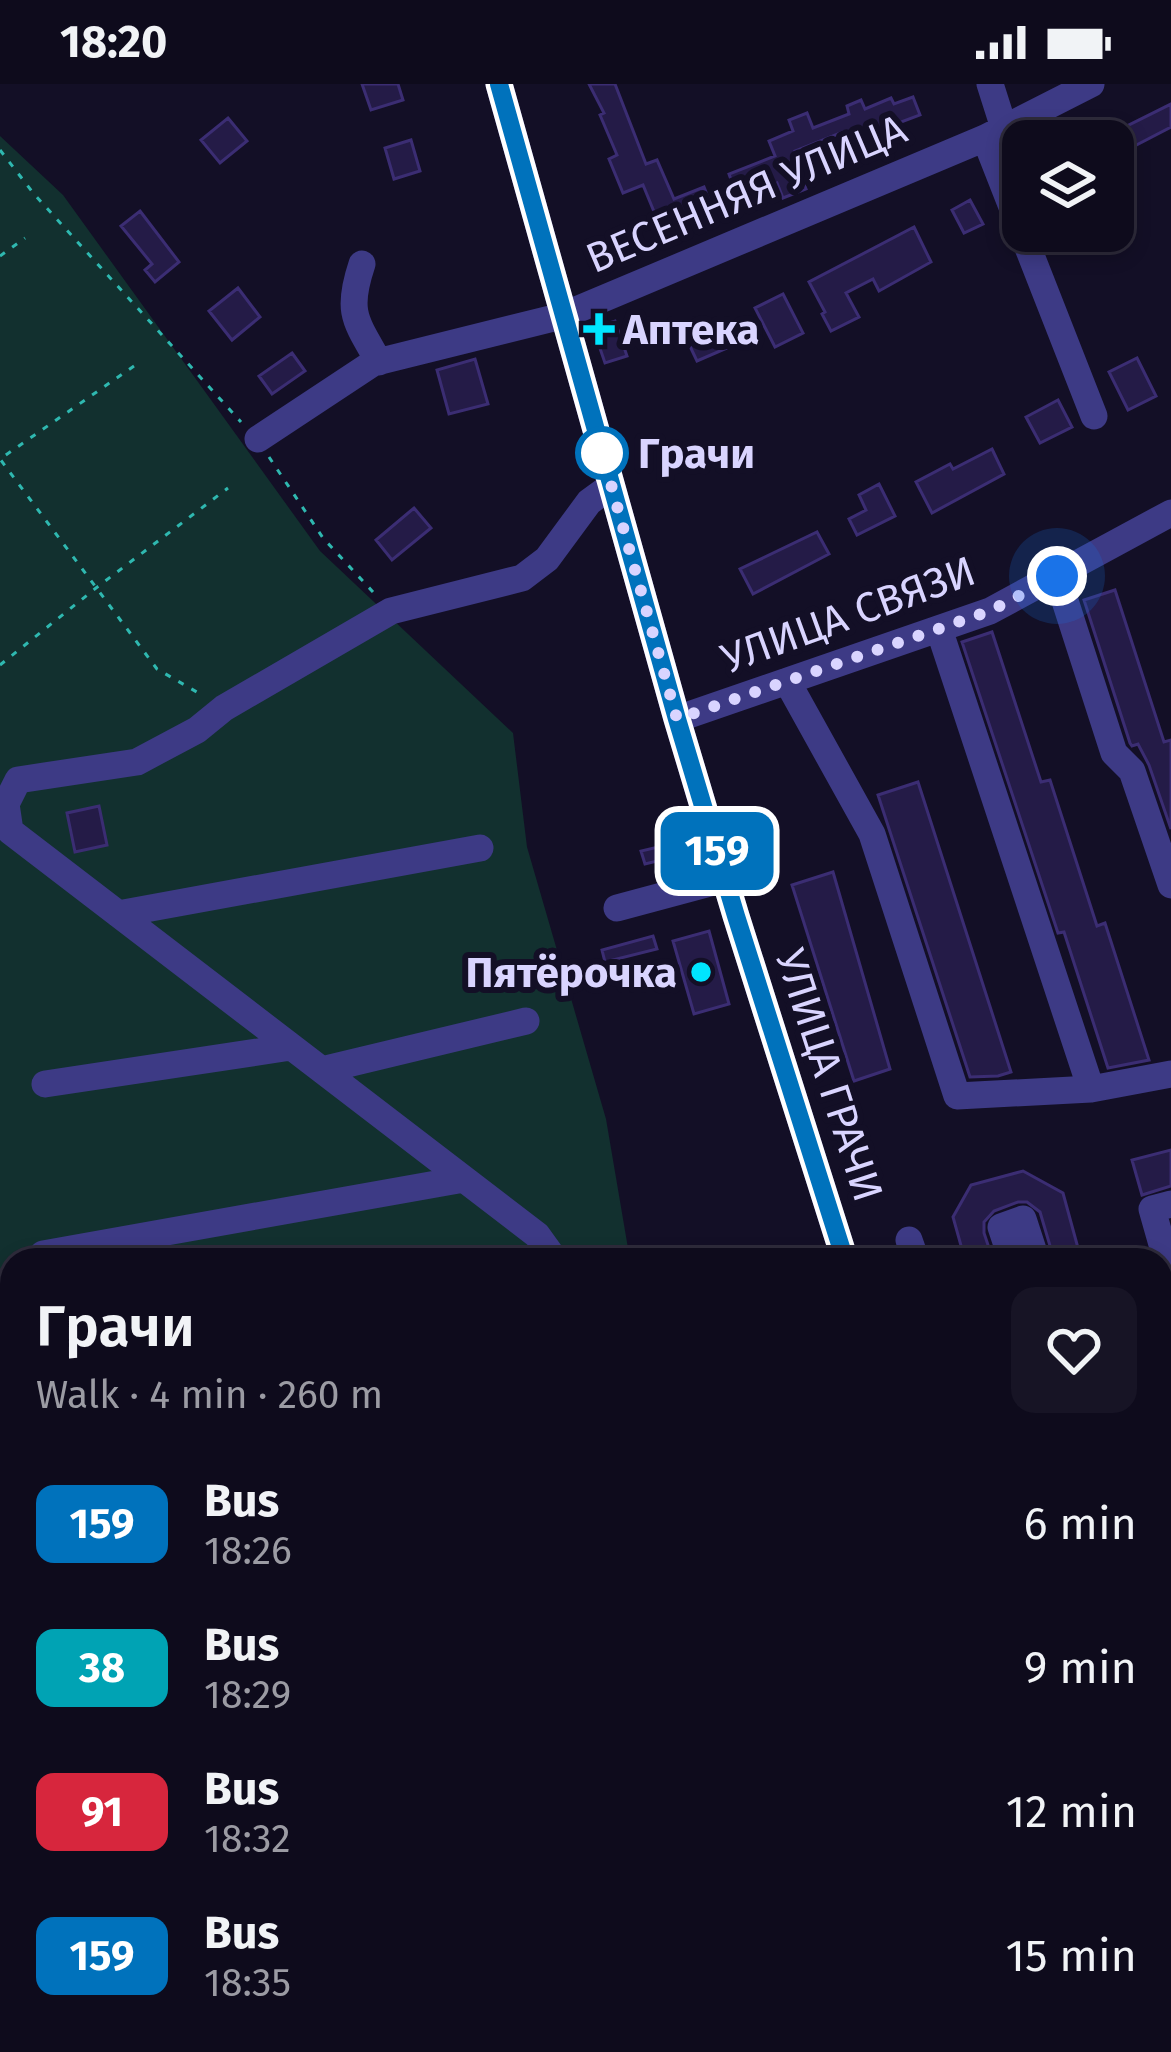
<!DOCTYPE html>
<meta charset="utf-8">
<style>
:root{--surface:#0e0b1c;--page:#171425;--text:#f1f3f6;--muted:#9b9ba3;--line:#2e2b3b}
body{margin:0;font-family:"Fira Sans",sans-serif;background:var(--page);color:var(--text);height:100vh;display:flex;flex-direction:column;font-size:45px;white-space:nowrap}
*{box-sizing:border-box;margin:0}
p{font-size:39px;color:var(--muted)}
.icon{flex:none;width:66px;height:66px;fill:none;stroke:currentColor;stroke-width:2;stroke-linecap:round;stroke-linejoin:round}
.map{position:relative;flex:1;overflow:hidden}
.drawer{position:absolute;left:0px;top:1164px;width:1173px;height:804px;display:flex;flex-direction:column;background:var(--surface);border-radius:36px 36px 0 0;box-shadow:0 6px 18px #0003,0 0 0 3px var(--line)}
.drawer>*{flex:none}
.badge{padding:0 24px;border-radius:18px;font-size:42px;line-height:78px}
.buttons{position:absolute;left:1002px;top:36px;display:grid;gap:24px}
.buttons a{display:grid;place-items:center;width:132px;height:132px;border-radius:24px;background:var(--surface);box-shadow:0 6px 18px #0003,0 0 0 3px var(--line);font-size:60px}
.you{position:absolute;width:60px;height:60px;margin:-30px;border:9px solid #fff;border-radius:50%;background:#1a73e8;box-shadow:0 0 0 18px #1a73e833}
.map>.badge{position:absolute;translate:-50% -50%;box-shadow:0 0 0 6px #fff}
.round{display:grid;place-items:center;flex:none;width:126px;height:126px;border-radius:24px;background:var(--page)}
.headline{display:flex;align-items:center;justify-content:space-between;height:204px;padding:0 36px}
h1{font-size:57px;font-weight:600;line-height:90px}
ul{padding:0;list-style:none}
li{display:flex;align-items:center;gap:36px;height:144px;padding:0 36px}
li div{flex:1}
li b{display:block;font-size:45px}
li em{font-style:normal}
li .badge{min-width:132px;font-weight:700;text-align:center}
.status{display:flex;justify-content:space-between;align-items:center;height:84px;padding:0 60px;background:var(--surface);direction:ltr}
.status svg{height:33px;fill:currentColor}
.map>svg:first-child{display:block}
.green{fill:#12302f}
.building{fill:#241b47;stroke:#3b2d73;stroke-width:3}
.lines{fill:none;stroke-linecap:round;stroke-linejoin:round}
.path{stroke:#2fb8b0;stroke-width:3;stroke-dasharray:6 9;stroke-linecap:butt}
.minor{stroke:#3d3a85;stroke-width:27}
.line-casing{stroke:#fff;stroke-width:27}
.line{stroke:#0072bc;stroke-width:18}
.walk{stroke:#d9d4ff;stroke-width:12;stroke-dasharray:0 21.6}
.poi-dot{fill:#00e5ff;stroke:#130f26;stroke-width:4.5}
.stop-dot{fill:#fff;stroke:#0072bc;stroke-width:6}
.labels{text-anchor:middle;stroke-width:12;stroke-linejoin:round;paint-order:stroke}
.street-label{font-size:42px;fill:#d9d4ff;stroke:#130f26}
.poi-label{font-size:42px;font-weight:bold;fill:#d9d4ff;stroke:#130f26;text-anchor:start}
.stop-label{font-size:42px;font-weight:bold;fill:#d9d4ff;stroke:#130f26;text-anchor:start}
</style>
<div class="status"><b>18:20</b><svg viewBox="0 0 49 12"><path d="M0 12V9h3v3zM5 12V6h3v6zM10 12V3h3v9zM15 12V0h3v12zM26 1h20v11H26zM47 4h2v5h-2z"/></svg></div>
<div class="map">
<svg width="1171" height="1968" viewBox="0 0 1171 1968">
<rect width="100%" height="100%" fill="#130f26"/>
<path class="green" d="M0 52 63 111 320 467 513 649 527 763 606 1035 630 1176H12V1956H633V1968H0Z"/>
<path class="building" d="M362 0H398L403 16 371 26Z
M589 0H615L646 80 657 76 674 115 704 103 713 126 662 147 643 101 623 109 609 75 617 71 600 31 604 29Z
M913 13 920 31 848 58 843 48 795 67 800 79 796 81 806 105 783 114 777 99 738 115 729 90 775 72 769 57 793 47 789 36 807 29 813 44 849 30 847 22 861 16 865 25 891 14 894 20Z
M1171 20V43L1121 69 1111 50Z
M228 34 247 57 220 79 201 56Z
M411 56 420 87 394 95 385 64Z
M970 116 983 140 964 149 952 126Z
M140 127 179 178 155 198 145 186 152 180 121 142Z
M914 143 931 178 879 207 873 195 846 209 859 233 831 247 822 230 825 228 809 198Z
M238 204 260 233 232 256 209 227Z
M783 210 803 249 775 263 755 224Z
M731 236 741 258 697 277 687 256Z
M615 237 627 272 605 279 593 244Z
M292 269 305 287 272 310 259 292Z
M1137 274 1156 312 1128 326 1109 288Z
M475 275 488 320 449 330 437 286Z
M1058 316 1072 343 1040 359 1026 333Z
M992 365 1004 390 932 429 916 398 950 380 953 385Z
M879 400 895 432 857 451 849 435 866 426 859 411Z
M414 424 431 444 392 476 376 456Z
M817 448 829 470 753 510 740 485Z
M1115 506 1164 658 1171 656V745L1149 681 1138 660 1132 662 1130 659 1084 516Z
M992 548 1041 698 1050 696 1097 842 1105 839 1149 976 1108 984 1064 848 1058 849 962 558Z
M918 698 1011 988 998 992 970 993 878 711Z
M99 722 107 761 75 768 67 729Z
M675 759 678 772 645 780 641 767Z
M833 788 890 985 854 997 792 801Z
M709 847 729 920 694 930 673 857Z
M653 852 657 865 605 878 602 866Z
M1171 1066V1102L1142 1111 1132 1076Z
M1023 1087 1063 1109 1078 1164 1063 1176 1053 1172 1040 1128 1027 1118H1018L994 1127 984 1138V1149L993 1176H965L953 1133 971 1101Z"/>
<g class="lines">
<path class="path" d="M0 66 34 110 241 338
M0 172 25 154
M134 282 0 375 157 585 202 611
M269 373 323 454 373 508
M0 581 96 504 228 404
M1161 1610 1171 1619"/>
<path class="minor" d="M499 0 677 635 736 832 845 1176
M990 0 1004 44
M985 54 1094 332
M362 180C346 228 355 236 379 278
M258 355 373 279 562 232 985 54 1091 0
M1057 492 1114 669 1132 687 1171 801
M939 545 1091 1005
M787 597 872 750 957 1012 1091 1005 1171 990
M677 635 990 527 1171 429
M617 824 725 795
M118 830 480 764
M322 986 526 937
M45 1000 291 963
M1171 1120 1152 1125 1169 1185H1171
M909 1156 916 1176
M43 1170 464 1095
M555 1176 537 1151 10 747 6 720 18 696 137 678 197 646 224 624 391 527 522 494 547 475 589 418 611 402
M1012 1176 1001 1143 1023 1135 1035 1172 1027 1176
M1161 1514 1171 1503
M1161 1555 1171 1566
M1161 1670 1171 1680
M1161 1745 1171 1732
M1161 1949 1171 1958
M1043 1956 1055 1968
M933 1968 956 1956
M1101 1968 1112 1956"/>
</g>
<g class="lines">
<defs>
<path id="line" d="M499 0 677 635 736 832 845 1176"/>
</defs>
<use href="#line" class="line-casing"/>
<use href="#line" class="line"/>
<path class="walk" d="M602 369 601 365 677 635 990 527 1057 492"/>
</g>
<g class="poi-dot">
<path d="M593 227h12v12h12v12h-12v12h-12v-12h-12v-12h12z"/>
<circle cx="701" cy="888" r="12"/>
</g>
<circle class="stop-dot" cx="602" cy="369" r="24"/>
<g class="labels">
<g class="street-label">
<text transform="translate(746 109) rotate(-23)" y="15">ВЕСЕННЯЯ УЛИЦА</text>
<text transform="translate(848 530) rotate(-20)" y="15">УЛИЦА СВЯЗИ</text>
<text transform="translate(830 991) rotate(72)" y="15">УЛИЦА ГРАЧИ</text>
</g>
<g class="poi-label">
<text x="623" y="260">Аптека</text>
<text x="677" y="903" text-anchor="end">Пятёрочка</text>
</g>
<g class="stop-label">
<text x="638" y="384">Грачи</text>
</g>
</g>
</svg>
<div class="buttons">
<a><svg class="icon" aria-label="layers" viewBox="0 0 24 24"><path d="M12 4l9 5-9 5-9-5zM3 14l9 5 9-5"/></svg></a>
</div>
<div class="you" style="left:1057px;top:492px"></div>
<b class="badge" style="left:717px;top:767px;background:#0072bc;color:#fff">159</b>
<section class="drawer">
<div class="headline"><div><h1>Грачи</h1><p>Walk · 4 min · 260 m</p></div><a class="round"><svg class="icon" aria-label="heart" viewBox="0 0 24 24"><path d="M12 20l-8-8c-3-5 5-10 8-4 3-6 11-1 8 4z"/></svg></a></div>
<ul>
<li><span class="badge" style="background:#0072bc;color:#fff">159</span><div><b>Bus</b><p>18:26</p></div><em>6 min</em></li>
<li><span class="badge" style="background:#00a3b4;color:#fff">38</span><div><b>Bus</b><p>18:29</p></div><em>9 min</em></li>
<li><span class="badge" style="background:#d7263d;color:#fff">91</span><div><b>Bus</b><p>18:32</p></div><em>12 min</em></li>
<li><span class="badge" style="background:#0072bc;color:#fff">159</span><div><b>Bus</b><p>18:35</p></div><em>15 min</em></li>
</ul>
</section>
</div>
